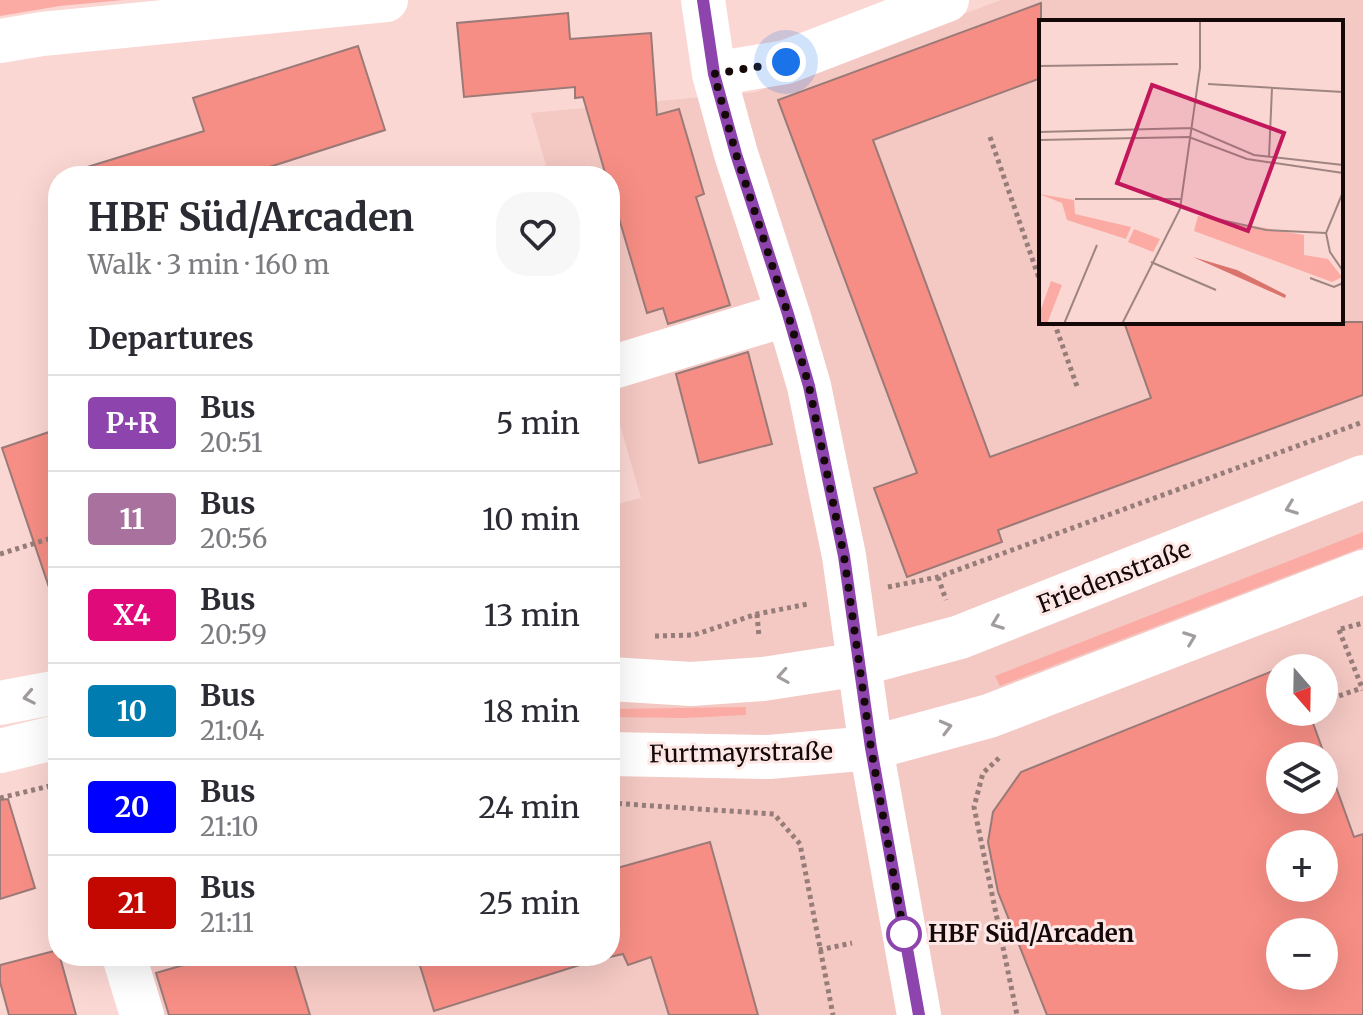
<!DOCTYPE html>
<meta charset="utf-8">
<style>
:root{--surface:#fff;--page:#f7f7f7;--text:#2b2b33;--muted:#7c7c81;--line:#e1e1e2}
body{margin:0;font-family:Merriweather,serif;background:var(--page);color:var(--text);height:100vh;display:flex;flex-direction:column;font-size:30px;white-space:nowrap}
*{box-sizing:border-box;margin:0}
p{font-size:26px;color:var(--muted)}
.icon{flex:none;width:44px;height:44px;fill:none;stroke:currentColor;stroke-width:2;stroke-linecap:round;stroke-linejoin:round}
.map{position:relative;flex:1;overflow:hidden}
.details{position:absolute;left:48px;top:166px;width:572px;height:800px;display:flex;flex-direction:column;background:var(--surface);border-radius:32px;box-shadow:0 8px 32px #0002}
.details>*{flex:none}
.badge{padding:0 16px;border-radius:6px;font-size:28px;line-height:52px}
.needle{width:52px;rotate:160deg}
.buttons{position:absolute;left:1266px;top:654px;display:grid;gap:16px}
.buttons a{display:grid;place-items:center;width:72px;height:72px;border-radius:50%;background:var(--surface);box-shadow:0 8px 32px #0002;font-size:40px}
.you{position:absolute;width:40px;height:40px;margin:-20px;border:6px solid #fff;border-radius:50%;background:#1a73e8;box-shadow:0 0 0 12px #1a73e833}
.map>.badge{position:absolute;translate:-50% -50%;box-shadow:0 0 0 4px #fff}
h2{padding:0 40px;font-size:30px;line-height:72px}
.round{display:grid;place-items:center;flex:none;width:84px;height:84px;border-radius:32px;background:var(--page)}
.summary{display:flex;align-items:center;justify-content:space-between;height:136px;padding:0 40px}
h1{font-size:38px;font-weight:700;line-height:60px}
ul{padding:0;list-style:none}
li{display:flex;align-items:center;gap:24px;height:96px;padding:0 40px;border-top:2px solid var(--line)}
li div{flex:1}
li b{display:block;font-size:30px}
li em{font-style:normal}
li .badge{min-width:88px;font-weight:700;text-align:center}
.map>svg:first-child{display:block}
.built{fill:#f4c8c3;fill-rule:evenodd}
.green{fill:#fbaba3}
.building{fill:#f78e85;stroke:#9a7a77;stroke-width:2;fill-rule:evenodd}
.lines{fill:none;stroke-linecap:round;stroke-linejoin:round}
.path{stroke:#967d7a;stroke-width:5;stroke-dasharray:4 4;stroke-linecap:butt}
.minor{stroke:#fff;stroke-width:44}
.major{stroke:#fff;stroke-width:44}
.oneway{stroke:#a19d9c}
.line-casing{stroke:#fff;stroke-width:18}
.line{stroke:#8e44ad;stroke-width:12}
.walk{stroke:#140908;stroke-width:8;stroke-dasharray:0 14.4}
.stop-dot{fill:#fff;stroke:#8e44ad;stroke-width:4}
.labels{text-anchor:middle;stroke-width:6;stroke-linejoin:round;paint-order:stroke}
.street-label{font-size:24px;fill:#140908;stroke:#fee8e6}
.stop-label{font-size:24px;font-weight:bold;fill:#140908;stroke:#fee8e6;text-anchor:start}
.inset-road{fill:none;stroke:#9f8582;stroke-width:2}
.view{fill:#c2185b;fill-opacity:0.15;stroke:#c2185b;stroke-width:4}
.inset-edge{fill:none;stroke:#140908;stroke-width:4}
</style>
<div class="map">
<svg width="1363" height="1015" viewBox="0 0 1363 1015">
<rect width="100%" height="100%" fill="#fbd7d3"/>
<path class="built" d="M1001 0H1363V1015H165L146 956H610V506L641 498 610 390V176H549L531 113 756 92ZM1041 22H1341V322H1041ZM1280 668H1324V712H1280ZM1280 756H1324V800H1280ZM1280 844H1324V888H1280ZM1280 932H1324V976H1280Z"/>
<path class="green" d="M0 0H123L60 6 0 16Z
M1363 532V547L1000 686 995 676Z
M746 707V715L685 718 610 717V709Z"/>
<path class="building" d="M1041 3V78L873 140 990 457 1151 398 1124 322H1363V395L998 530 1002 542 907 577 874 488 917 473 778 100Z
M568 13 570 39 651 33 657 115 679 109 704 194 696 197 730 305 668 324 663 308 647 313 610 188V176H606L583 97 575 98V87L464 97 457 23Z
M358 46 385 130 241 176H83L81 169 204 131 193 98Z
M748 352 772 444 699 463 676 374Z
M58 429V595L52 596 2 448Z
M1280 668V712H1309L1354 837 1363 834V1015H1047L998 892 988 842 993 812 1021 772ZM1280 756H1324V800H1280ZM1280 844H1324V888H1280ZM1280 932H1324V976H1280Z
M8 799 35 888 0 899V800Z
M710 842 758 1015H669L651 957 628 965 623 954 610 957V870Z
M58 950 76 1015H9L0 982V965Z
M184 956H292L310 1015H169L156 973 187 964Z
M417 956H585L586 963 434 1011Z"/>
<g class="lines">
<path class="path" d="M990 137 1041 284
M1054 322 1078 389
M0 554 58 536
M938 577 946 600
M888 587 938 577 1363 422
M757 614 759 637
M1341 629 1363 623
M1339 630 1363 690
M655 636 694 635 757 614 808 604
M1324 701 1362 688
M999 758 983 773 974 807 1017 1015
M0 798 58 784
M610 803 774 814 800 844 833 1015
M819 950 852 943"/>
<path class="minor" d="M703 0 714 74 736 154 788 314 809 386 844 556 871 748 919 1015
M0 41 42 34 386 0
M714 74 786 62 947 0
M610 368 788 314
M124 956 142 1015"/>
<path class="major" d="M610 679 691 684 763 679 860 664 960 637 1363 477
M0 703 58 692
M0 751 58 737
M610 754 769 757 871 748 989 716 1363 572"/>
</g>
<defs><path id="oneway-chevron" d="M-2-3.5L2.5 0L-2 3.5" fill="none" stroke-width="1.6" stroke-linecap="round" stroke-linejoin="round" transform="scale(2)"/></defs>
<g class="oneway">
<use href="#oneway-chevron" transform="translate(1291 508) rotate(159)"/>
<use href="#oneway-chevron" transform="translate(997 623) rotate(159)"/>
<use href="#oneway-chevron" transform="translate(1190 638) rotate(-21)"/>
<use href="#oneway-chevron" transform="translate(783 676) rotate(171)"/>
<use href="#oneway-chevron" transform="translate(29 697) rotate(169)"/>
<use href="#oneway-chevron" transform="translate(946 727) rotate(-15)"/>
</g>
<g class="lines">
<defs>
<path id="line" d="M703 0 714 74 736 154 788 314 809 386 844 556 871 748 919 1015"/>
</defs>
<use href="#line" class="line-casing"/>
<use href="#line" class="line"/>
<path class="walk" d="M786 62 714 74 736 154 788 314 809 386 844 556 871 748 904 934"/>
</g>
<circle class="stop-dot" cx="904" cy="934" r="16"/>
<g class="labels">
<g class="street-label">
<text transform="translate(1114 577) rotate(-21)" y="8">Friedenstraße</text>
<text transform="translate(741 753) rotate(-1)" y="8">Furtmayrstraße</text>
</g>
<g class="stop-label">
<text x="928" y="942">HBF Süd/Arcaden</text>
</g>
</g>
<g transform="translate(1039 20)">
<rect width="304" height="304" fill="#fbd7d3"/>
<path d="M0 174 35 180 36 194 92 207 87 219 28 200 23 183ZM159 196 265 215V235L289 239 303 257 293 262 155 211ZM95 209 121 219 114 232 89 222ZM12 261 23 265 8 304H3L0 295Z" fill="#fbaba3"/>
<path d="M154 237 198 250 247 275 246 278Z" fill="#d9736b"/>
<path class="inset-road" d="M0 46 139 44M169 64 304 72M0 112 152 108 215 135 304 145M0 120 150 117 208 139 304 153M230 137 233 68M304 172 287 213 291 232 304 251M36 179H143M169 197 227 210 287 213M112 242 177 270M271 258 295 267 304 263M25 304 58 225M83 304 141 189 161 48V0"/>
<path class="view" d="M113 65 245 113 209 211 78 163Z"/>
<rect width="304" height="304" class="inset-edge"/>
</g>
</svg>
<div class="buttons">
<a><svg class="needle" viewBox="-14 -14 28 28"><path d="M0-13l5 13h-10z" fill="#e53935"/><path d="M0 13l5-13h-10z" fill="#7c7c81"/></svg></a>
<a><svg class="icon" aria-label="layers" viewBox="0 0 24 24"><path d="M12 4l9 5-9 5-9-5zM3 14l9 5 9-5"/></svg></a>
<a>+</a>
<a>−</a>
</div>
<div class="you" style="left:786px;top:62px"></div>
<section class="details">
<div class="summary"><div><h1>HBF Süd/Arcaden</h1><p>Walk · 3 min · 160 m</p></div><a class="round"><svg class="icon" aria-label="heart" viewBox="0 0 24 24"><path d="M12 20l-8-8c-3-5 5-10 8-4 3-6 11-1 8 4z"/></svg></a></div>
<h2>Departures</h2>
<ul>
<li><span class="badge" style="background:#8e44ad;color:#fff">P+R</span><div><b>Bus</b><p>20:51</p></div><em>5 min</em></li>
<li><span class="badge" style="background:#a9719e;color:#fff">11</span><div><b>Bus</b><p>20:56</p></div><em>10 min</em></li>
<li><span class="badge" style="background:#e00a7a;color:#fff">X4</span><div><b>Bus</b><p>20:59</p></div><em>13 min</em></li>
<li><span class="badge" style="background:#007cb1;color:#fff">10</span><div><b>Bus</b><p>21:04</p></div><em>18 min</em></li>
<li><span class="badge" style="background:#00f;color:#fff">20</span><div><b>Bus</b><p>21:10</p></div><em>24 min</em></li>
<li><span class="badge" style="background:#c20800;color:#fff">21</span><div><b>Bus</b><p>21:11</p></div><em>25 min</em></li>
</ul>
</section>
</div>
